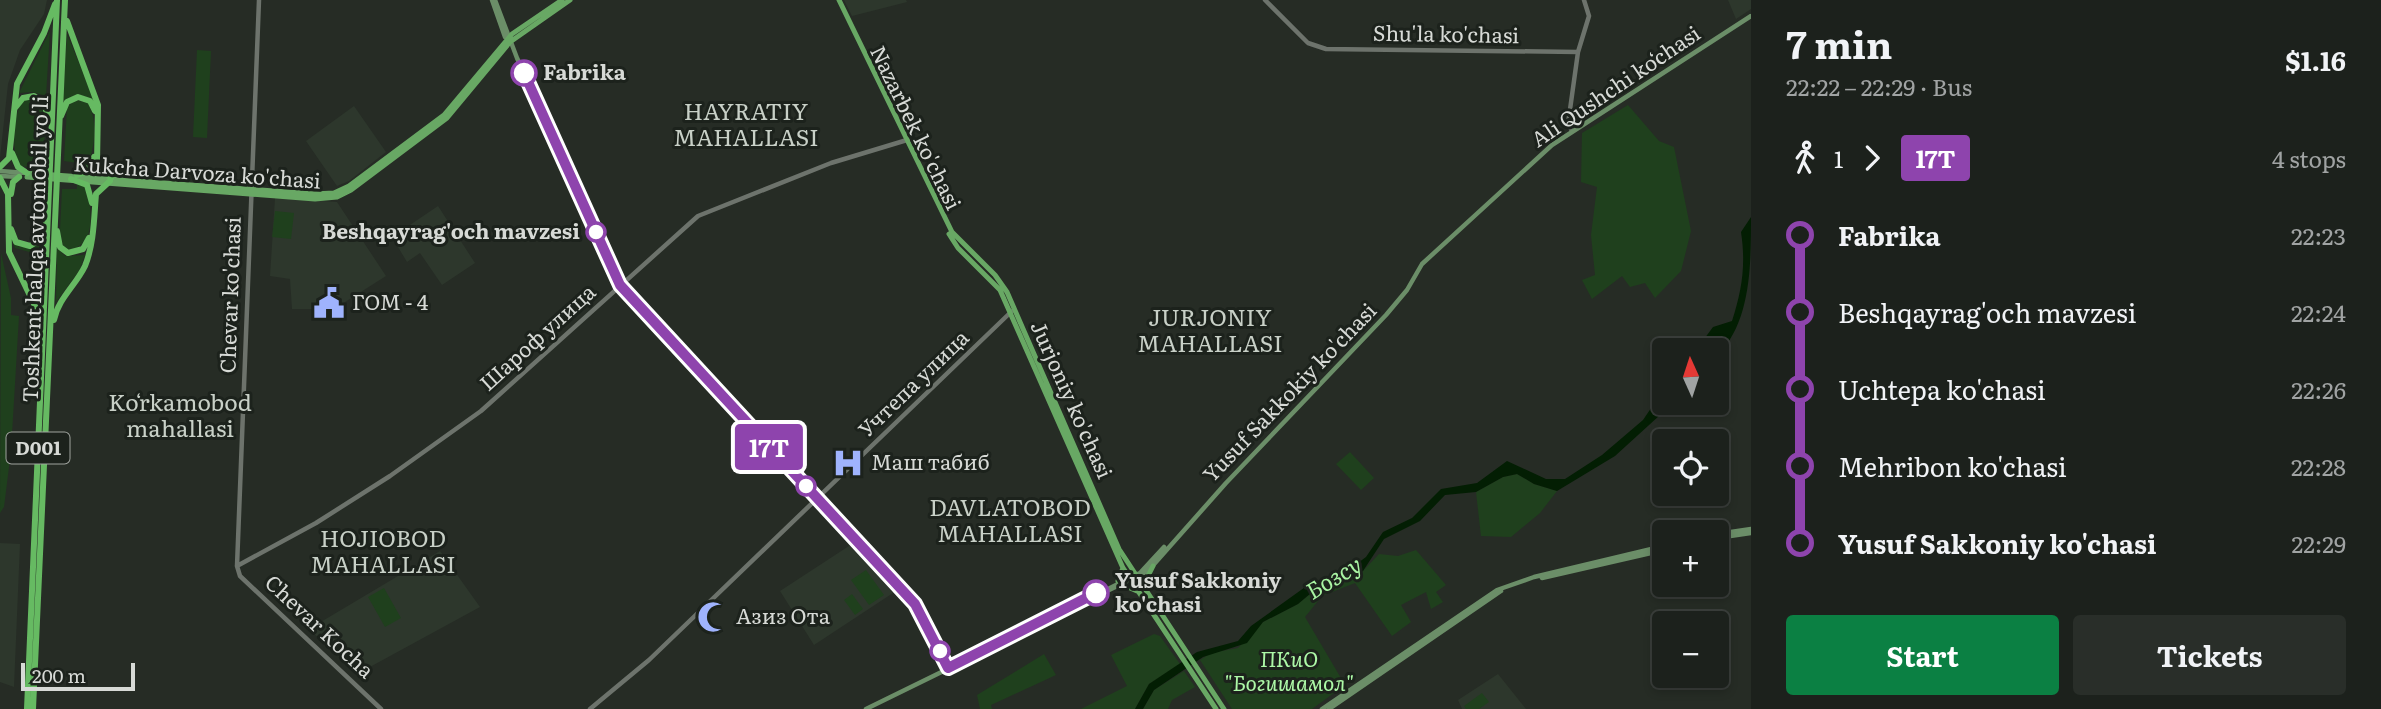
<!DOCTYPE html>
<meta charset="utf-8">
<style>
:root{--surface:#1c211c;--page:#292e29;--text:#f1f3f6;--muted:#a0a3a3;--line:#3a3e3b;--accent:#0b8043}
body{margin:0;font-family:Literata,serif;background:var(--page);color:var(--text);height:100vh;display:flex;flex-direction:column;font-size:26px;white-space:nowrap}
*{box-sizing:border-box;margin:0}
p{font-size:23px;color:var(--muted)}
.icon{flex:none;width:38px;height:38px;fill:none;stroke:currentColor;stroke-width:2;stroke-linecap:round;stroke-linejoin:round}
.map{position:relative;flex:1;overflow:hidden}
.panel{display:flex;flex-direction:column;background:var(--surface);width:630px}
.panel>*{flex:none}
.badge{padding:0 14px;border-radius:5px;font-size:24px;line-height:46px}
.needle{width:46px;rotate:357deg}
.tools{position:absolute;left:1652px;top:338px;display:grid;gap:14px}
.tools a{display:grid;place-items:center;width:77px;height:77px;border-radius:7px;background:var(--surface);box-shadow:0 4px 10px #0003,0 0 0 2px var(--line);font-size:35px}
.scale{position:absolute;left:21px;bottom:18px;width:114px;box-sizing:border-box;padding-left:7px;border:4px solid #d7dad6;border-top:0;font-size:19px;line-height:24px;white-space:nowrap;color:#d7dad6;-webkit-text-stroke:5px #1c221c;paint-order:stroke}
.map>.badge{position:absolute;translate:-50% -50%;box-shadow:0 0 0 4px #fff}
.legs{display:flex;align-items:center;gap:10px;height:77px;padding:0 35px;font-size:23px}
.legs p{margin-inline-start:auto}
.summary{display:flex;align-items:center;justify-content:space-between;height:119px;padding:0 35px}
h1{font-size:38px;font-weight:700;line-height:52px}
.primary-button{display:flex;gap:14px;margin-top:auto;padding:14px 35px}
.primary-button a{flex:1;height:80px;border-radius:7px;background:var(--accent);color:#fff;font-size:28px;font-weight:700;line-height:80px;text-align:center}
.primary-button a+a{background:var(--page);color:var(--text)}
ul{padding:0 35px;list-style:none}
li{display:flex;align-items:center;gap:24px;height:77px;font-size:26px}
li i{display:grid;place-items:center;width:10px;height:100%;margin:0 9px;background:currentColor}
li i::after{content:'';width:18px;height:18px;margin:-9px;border:5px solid;border-radius:50%;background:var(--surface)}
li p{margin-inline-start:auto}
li:first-child i{background:linear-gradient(#0000 50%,currentColor 0)}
li:last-child i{background:linear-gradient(currentColor 50%,#0000 0)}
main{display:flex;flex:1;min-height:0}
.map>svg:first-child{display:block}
.built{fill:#2d372c}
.green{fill:#1f401d}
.water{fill:#031e03}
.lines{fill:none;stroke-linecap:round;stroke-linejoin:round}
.tertiary{stroke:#6d736c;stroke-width:4.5}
.secondary{stroke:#6b8e68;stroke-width:4.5}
.primary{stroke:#68a864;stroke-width:5}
.trunk{stroke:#66ba62;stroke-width:6}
.line-1-casing{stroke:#fff;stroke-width:16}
.line-1{stroke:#8e44ad;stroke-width:10}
.stop-1-dot{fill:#fff;stroke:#8e44ad;stroke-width:3.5}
.labels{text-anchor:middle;stroke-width:6;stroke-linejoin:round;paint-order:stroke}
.shield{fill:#1c221c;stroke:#9fa39e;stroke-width:2}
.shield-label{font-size:19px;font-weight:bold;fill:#d7dad6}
.street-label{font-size:21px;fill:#d7dad6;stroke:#1c221c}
.stop-label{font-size:21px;font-weight:bold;fill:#d7dad6;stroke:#1c221c;text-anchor:start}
.poi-label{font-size:21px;fill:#d7dad6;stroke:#1c221c;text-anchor:start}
.park-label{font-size:21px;font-style:italic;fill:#adf9a7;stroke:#1c221c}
.neighbourhood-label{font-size:23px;fill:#c8d0c7;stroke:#1c221c}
.water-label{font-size:23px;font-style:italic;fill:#a9f4a3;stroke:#1c221c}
</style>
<main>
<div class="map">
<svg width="1751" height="709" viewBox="0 0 1751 709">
<rect width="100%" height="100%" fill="#262c25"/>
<path class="built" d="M0 0H47L44 14 20 50 8 84 0 158Z
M844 0H906L907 2 852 16Z
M1728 0H1751V9L1736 19Z
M354 106 386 152 349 181 337 186 306 141Z
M275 198 337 202 386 276 334 309H292L290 279 270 276Z
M438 206 475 263 442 285 420 253 407 262 392 237Z
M0 543 20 544 14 687 0 682Z
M852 544 893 593 814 645 780 591Z
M440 551 480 607 357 674 309 629Z
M1498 674 1526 709H1462L1458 700Z"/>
<path class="green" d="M50 31 46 96 32 92 19 93Z
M67 34 95 102 79 94 63 101Z
M197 50 211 51 207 138 193 137Z
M33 98C51 108 43 142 43 161H31L30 167 19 166C11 147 13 117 23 99Z
M76 100 88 103C98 120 95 148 87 167H78V163L64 161 67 107Z
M1628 105 1659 141 1674 147 1691 231 1681 271 1655 298 1645 283 1630 287 1622 276 1592 299 1582 280 1595 275 1591 235 1597 187 1581 182 1582 133Z
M77 185H83L89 192C90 217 97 243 68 251L63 246 60 231 62 189H77Z
M275 211 294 213 291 239 272 237Z
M10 235 19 247 39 246 37 301 33 253 15 248Z
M57 248 65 256 85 255 79 271 56 302Z
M1 253 11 298V315L19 316 11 451 4 507 0 513Z
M1350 452 1374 478 1361 490 1336 464Z
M1517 474 1534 484 1557 491 1540 513 1511 537 1481 536 1476 492 1503 477Z
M1416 550 1446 585 1436 592 1443 602 1431 609 1426 592 1401 605 1411 622 1392 636 1355 583 1322 596 1305 617 1345 685 1312 709H1232L1200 660 1211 653 1238 648 1263 622 1298 604 1317 588 1363 571 1379 554 1398 556Z
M866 570 884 595 869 605 851 580Z
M384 588 401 618 385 627 368 597Z
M852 594 863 609 855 615 844 600Z
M1154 634 1160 636 1180 664 1149 684 1135 709H1081L1127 686 1111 655Z
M1044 654 1056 675 991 705 992 709H980L977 695Z
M1184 671 1195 687 1172 700 1168 709H1143L1154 690Z
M1482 693 1489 702 1479 709H1466L1464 706Z"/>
<path class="water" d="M1751 217C1751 266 1751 322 1717 356V350H1696L1713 327 1732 321C1742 290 1746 265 1741 232Z
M1664 389V402L1673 403 1671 405 1615 456 1557 491 1534 484 1517 474 1503 477 1476 492 1445 495 1420 521 1384 539 1363 571 1317 588 1298 604 1263 622 1247 643 1203 657 1154 690 1143 709H1135L1149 684 1197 652 1238 641 1251 626 1308 585 1351 568 1366 557 1383 532 1412 518 1441 489 1477 483 1507 461 1546 479H1565L1602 455 1643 420Z"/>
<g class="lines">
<path class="tertiary" d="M259 0 237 566 240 576 381 709
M1265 0 1308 43 1326 49 1578 52
M1572 131 1568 124 1578 52 1589 16 1584 0
M237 566 316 523 390 476 481 411 698 216 831 163 907 140
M590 709 649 660 1012 311"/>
<path class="secondary" d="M492 0 505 37
M495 0 517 58 620 285 912 601 948 668
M0 171 26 173
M0 176 20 177
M1717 534 1751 529
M1717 538 1751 533
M1542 578 1664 550
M1092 597 1140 573 1164 547
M866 709 1148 571 1226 483 1386 315 1407 290 1422 264 1552 145 1751 16
M1322 709 1497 590 1534 577 1664 546
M1329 709 1501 591"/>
<path class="primary" d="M839 0 952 232 995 275 1007 292 1119 549 1224 709
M27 173 314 194 334 193 349 186 444 115 512 34 562 0
M27 177 315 199 337 197 351 190 447 118 510 42 570 0
M949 234 958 248 1000 290 1123 568 1216 709
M1118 581 1123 568
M1121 584 1137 591
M1146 590V580L1153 566"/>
<path class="trunk" d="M67 21 98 105 97 164 111 178
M15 108 23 98 34 96 43 102 49 118
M61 116 67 102 78 97 90 101 95 111
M12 153 18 167 27 173
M0 167 9 158 17 84 44 33 55 4
M77 175 87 171 94 157
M0 178 8 194 9 252 35 306 40 332
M71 179 87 185 92 203
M11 194 13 182 19 177
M11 229 16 242 30 246 39 240 45 225
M57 231 60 247 68 253 83 249 89 238
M54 320C58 299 76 285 85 266 94 244 94 218 96 194L110 181
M27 709 57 0
M33 709 65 0"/>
</g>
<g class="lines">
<defs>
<path id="line-1" d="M524 73 620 285 915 604 948 668 1096 593"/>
</defs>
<use href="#line-1" class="line-1-casing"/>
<use href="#line-1" class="line-1"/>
</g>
<defs>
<symbol id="civic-bare" viewBox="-9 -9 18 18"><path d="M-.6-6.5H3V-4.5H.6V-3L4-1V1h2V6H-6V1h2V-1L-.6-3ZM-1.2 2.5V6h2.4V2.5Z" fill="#9fb3fd" stroke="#1c221c" stroke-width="2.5" paint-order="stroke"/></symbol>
<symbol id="hospital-bare" viewBox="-9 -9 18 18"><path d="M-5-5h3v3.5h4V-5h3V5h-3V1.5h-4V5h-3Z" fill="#9fb3fd" stroke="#1c221c" stroke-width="2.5" paint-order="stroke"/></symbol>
<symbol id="mosque-bare" viewBox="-9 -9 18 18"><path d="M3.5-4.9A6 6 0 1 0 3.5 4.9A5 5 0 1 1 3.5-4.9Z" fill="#9fb3fd" stroke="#1c221c" stroke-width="2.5" paint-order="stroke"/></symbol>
</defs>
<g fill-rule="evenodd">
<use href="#civic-bare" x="307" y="281" width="44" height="44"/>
<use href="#hospital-bare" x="826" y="441" width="44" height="44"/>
<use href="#mosque-bare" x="691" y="595" width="44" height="44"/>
</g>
<g class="stop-1-dot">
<circle cx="524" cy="73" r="12"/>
<circle cx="596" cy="232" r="9"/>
<circle cx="806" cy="486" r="9"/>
<circle cx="1096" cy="593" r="12"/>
<circle cx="940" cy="651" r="9"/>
</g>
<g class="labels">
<rect class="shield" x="6.5" y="432.5" width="63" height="31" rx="5"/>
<g class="shield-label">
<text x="38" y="455">D001</text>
</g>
<g class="street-label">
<text transform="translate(1446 35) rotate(1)" y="7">Shu'la ko'chasi</text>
<text transform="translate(1616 87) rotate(-34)" y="7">Ali Qushchi koʻchasi</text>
<text transform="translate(915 128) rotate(64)" y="7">Nazarbek ko'chasi</text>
<text transform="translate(197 173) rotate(4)" y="7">Kukcha Darvoza ko'chasi</text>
<text transform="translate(36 249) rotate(-88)" y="7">Toshkent halqa avtomobil yo'li</text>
<text transform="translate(231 295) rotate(-88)" y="7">Chevar ko'chasi</text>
<text transform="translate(538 338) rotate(-42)" y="7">Шароф улица</text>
<text transform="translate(914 384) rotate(-44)" y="7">Учтепа улица</text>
<text transform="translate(1290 393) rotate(-46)" y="7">Yusuf Sakkokiy ko'chasi</text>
<text transform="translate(1071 400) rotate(66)" y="7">Jurjoniy ko'chasi</text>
<text transform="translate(319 627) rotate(43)" y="7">Chevar Kocha</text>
</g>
<g class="stop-label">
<text x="543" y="80">Fabrika</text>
<text x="580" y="239" text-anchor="end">Beshqayrag'och mavzesi</text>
<text x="1115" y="588">Yusuf Sakkoniy<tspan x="1115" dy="24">ko'chasi</tspan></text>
</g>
<g class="poi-label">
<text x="352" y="310">ГОМ - 4</text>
<text x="871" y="470">Маш табиб</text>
<text x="736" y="624">Азиз Ота</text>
</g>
<g class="park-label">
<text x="1289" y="667">ПКиО<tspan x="1289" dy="24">"Богишамол"</tspan></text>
</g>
<g class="neighbourhood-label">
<text x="746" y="120">HAYRATIY<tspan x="746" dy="26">MAHALLASI</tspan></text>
<text x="1210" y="326">JURJONIY<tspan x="1210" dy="26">MAHALLASI</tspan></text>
<text x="180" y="411">Koʻrkamobod<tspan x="180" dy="26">mahallasi</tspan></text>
<text x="1010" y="516">DAVLATOBOD<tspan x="1010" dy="26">MAHALLASI</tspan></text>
<text x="383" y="547">HOJIOBOD<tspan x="383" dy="26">MAHALLASI</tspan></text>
</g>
<g class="water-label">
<text transform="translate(1334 578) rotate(-31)" y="8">Бозсу</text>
</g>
</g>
</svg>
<div class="tools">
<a><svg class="needle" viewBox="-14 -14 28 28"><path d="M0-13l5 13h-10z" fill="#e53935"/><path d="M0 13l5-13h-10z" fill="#a0a3a3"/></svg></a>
<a><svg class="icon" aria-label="locate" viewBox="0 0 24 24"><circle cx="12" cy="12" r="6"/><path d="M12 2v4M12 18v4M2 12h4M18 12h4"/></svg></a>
<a>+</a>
<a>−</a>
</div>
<div class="scale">200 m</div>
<b class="badge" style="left:769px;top:447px;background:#8e44ad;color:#fff">17T</b>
</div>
<section class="panel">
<div class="summary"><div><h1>7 min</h1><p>22:22 – 22:29 · Bus</p></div><b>$1.16</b></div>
<div class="legs"><svg class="icon" aria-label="walk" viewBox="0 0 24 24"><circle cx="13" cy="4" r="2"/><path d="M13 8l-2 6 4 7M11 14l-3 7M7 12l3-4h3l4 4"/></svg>1<svg class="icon" aria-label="forward" viewBox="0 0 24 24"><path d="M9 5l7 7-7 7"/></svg><b class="badge" style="background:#8e44ad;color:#fff">17T</b><p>4 stops</p></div>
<ul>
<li><i style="color:#8e44ad"></i><b>Fabrika</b><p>22:23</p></li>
<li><i style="color:#8e44ad"></i><span>Beshqayrag'och mavzesi</span><p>22:24</p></li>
<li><i style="color:#8e44ad"></i><span>Uchtepa ko'chasi</span><p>22:26</p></li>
<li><i style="color:#8e44ad"></i><span>Mehribon ko'chasi</span><p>22:28</p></li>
<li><i style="color:#8e44ad"></i><b>Yusuf Sakkoniy ko'chasi</b><p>22:29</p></li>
</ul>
<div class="primary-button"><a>Start</a><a>Tickets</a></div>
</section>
</main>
